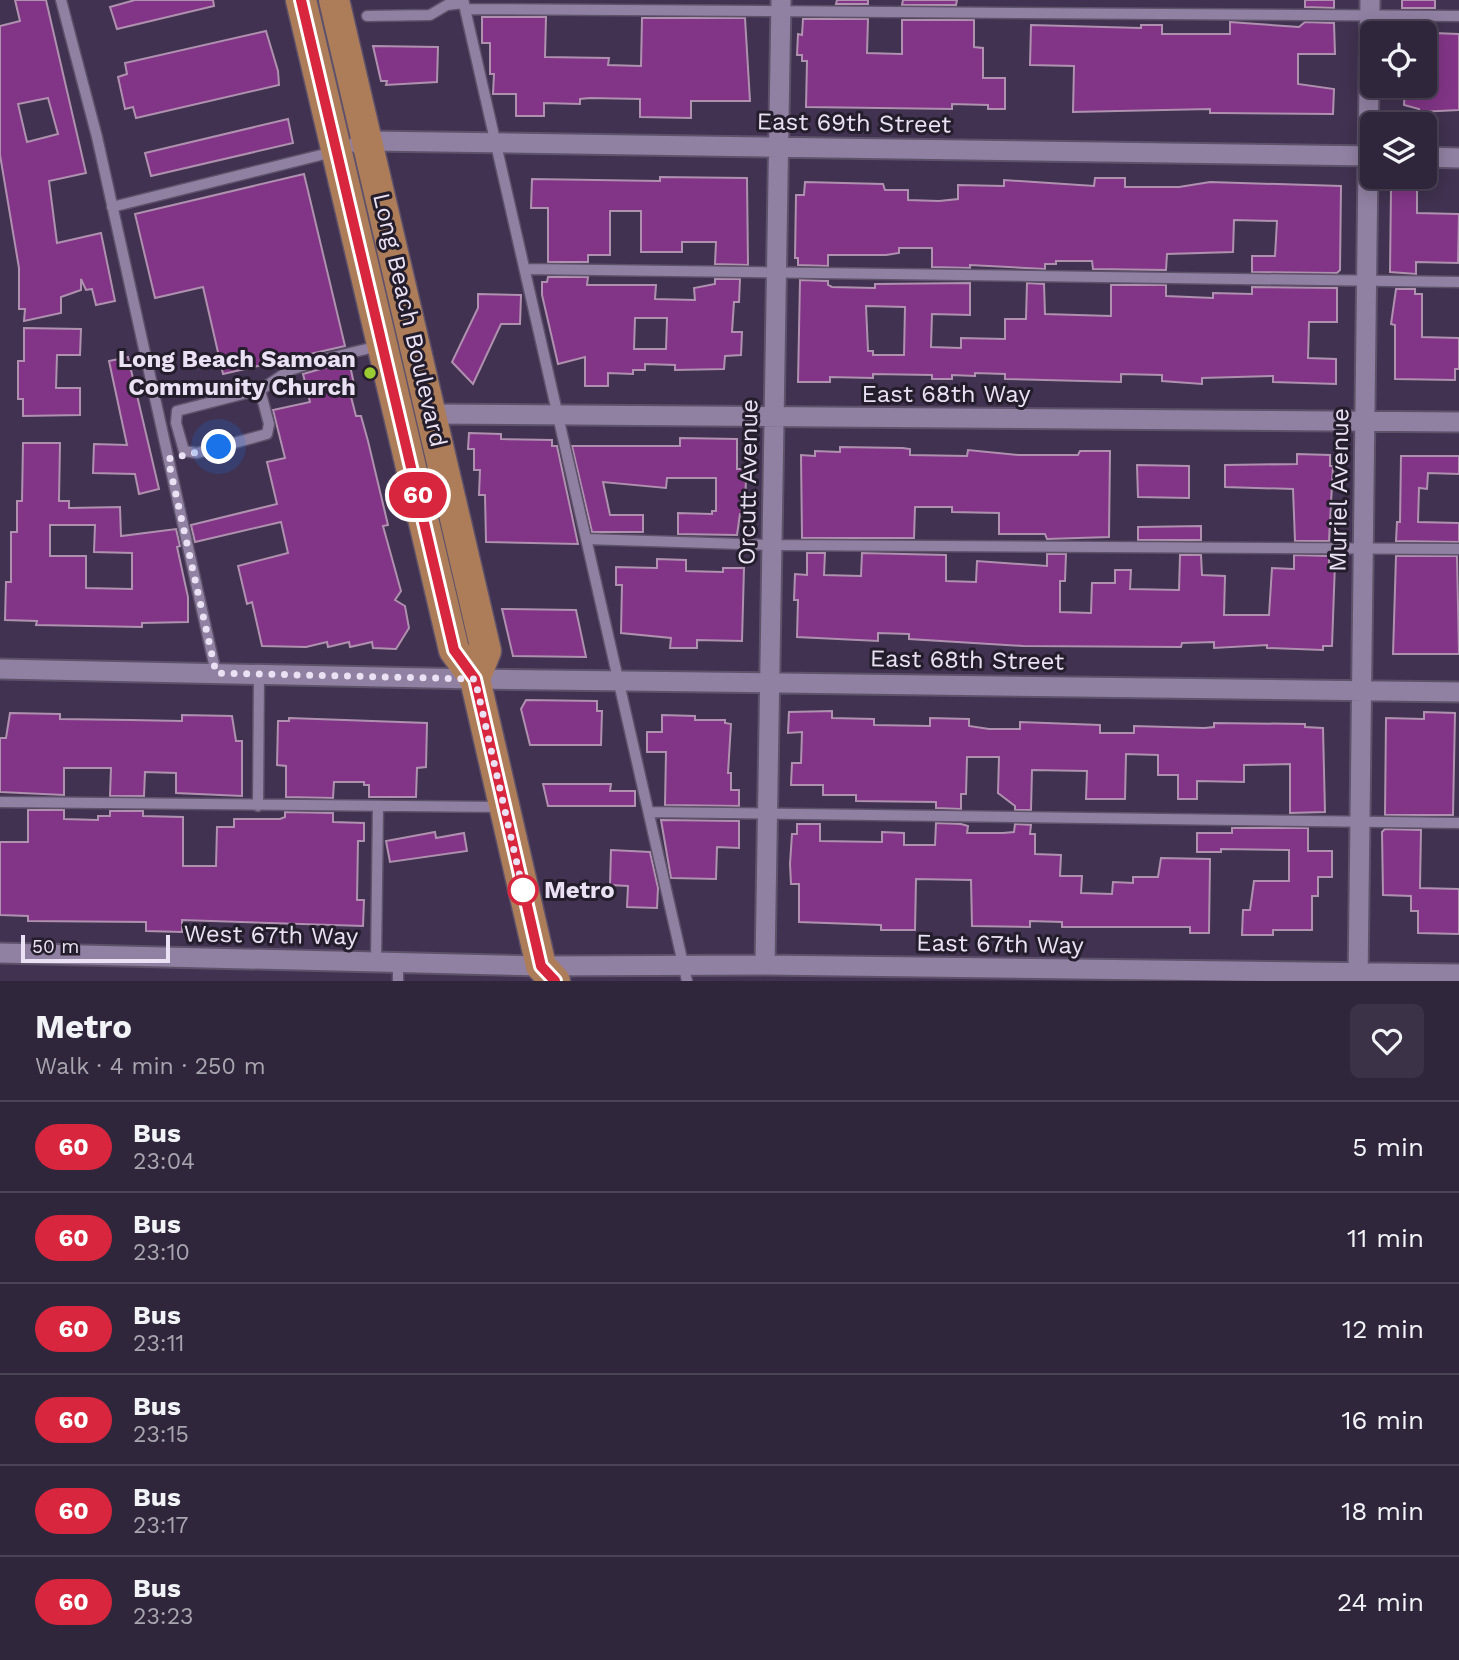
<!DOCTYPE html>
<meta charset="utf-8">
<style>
:root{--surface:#30263c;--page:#3c3247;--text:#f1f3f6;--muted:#a8a5af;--line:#4b4356}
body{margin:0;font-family:"Work Sans",sans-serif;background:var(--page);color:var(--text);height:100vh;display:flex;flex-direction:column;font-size:26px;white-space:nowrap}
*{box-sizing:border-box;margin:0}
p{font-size:23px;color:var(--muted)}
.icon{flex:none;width:38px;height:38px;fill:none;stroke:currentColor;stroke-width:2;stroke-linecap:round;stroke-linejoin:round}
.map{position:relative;height:981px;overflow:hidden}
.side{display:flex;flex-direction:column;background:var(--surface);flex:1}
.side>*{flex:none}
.badge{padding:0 14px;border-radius:23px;font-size:24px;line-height:46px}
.buttons{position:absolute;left:1360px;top:21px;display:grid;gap:14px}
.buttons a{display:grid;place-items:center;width:77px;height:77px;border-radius:10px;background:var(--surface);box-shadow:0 4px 18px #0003,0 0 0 2px var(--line);font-size:35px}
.scale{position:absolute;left:21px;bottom:18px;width:149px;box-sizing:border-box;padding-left:7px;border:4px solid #eae1f4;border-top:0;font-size:19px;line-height:24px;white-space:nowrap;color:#eae1f4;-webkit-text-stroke:5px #241d2b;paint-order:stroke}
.you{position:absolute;width:35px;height:35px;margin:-18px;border:5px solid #fff;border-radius:50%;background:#1a73e8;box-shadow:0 0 0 10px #1a73e833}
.map>.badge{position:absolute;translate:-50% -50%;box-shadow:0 0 0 4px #fff}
.round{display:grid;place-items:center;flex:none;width:74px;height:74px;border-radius:10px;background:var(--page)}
.overview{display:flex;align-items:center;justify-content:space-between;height:119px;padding:0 35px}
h1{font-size:33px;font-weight:700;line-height:52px}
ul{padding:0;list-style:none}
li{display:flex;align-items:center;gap:21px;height:91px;padding:0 35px;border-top:2px solid var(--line)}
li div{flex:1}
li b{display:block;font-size:26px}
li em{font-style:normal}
li .badge{min-width:77px;font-weight:700;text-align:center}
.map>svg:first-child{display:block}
.building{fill:#823586;stroke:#af91af;stroke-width:2;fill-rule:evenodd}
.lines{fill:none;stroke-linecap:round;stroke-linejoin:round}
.service-casing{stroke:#5e516a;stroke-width:13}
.minor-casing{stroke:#5e516a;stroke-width:23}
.primary-casing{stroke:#5e516a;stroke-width:33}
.service{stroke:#9080a2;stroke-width:10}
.minor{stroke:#9080a2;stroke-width:19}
.primary{stroke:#ad7d59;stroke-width:30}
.line-casing{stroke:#fff;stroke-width:16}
.line{stroke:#d7263d;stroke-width:10}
.walk{stroke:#eae1f4;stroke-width:7;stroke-dasharray:0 12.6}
.poi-dot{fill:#9bcb33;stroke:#241d2b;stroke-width:2.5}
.stop-dot{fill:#fff;stroke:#d7263d;stroke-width:3.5}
.labels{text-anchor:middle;stroke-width:6;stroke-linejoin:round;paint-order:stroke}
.street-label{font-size:24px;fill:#eae1f4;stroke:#241d2b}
.poi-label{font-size:24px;font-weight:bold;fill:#eae1f4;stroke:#241d2b;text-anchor:end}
.stop-label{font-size:24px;font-weight:bold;fill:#eae1f4;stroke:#241d2b;text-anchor:start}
</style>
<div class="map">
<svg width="1459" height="981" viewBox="0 0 1459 981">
<rect width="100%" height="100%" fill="#403250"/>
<path class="building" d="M15 0H46L86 173 49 181 57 243 101 233 115 301 96 305 92 289 86 290 81 279V290L61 297V313L24 321 25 309H19V268L0 155V26L20 21ZM48 98 58 134 27 142 18 104Z
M135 0H213L214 6 117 29 110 7Z
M837 0H868V4H836Z
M903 0H957L956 5H902Z
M1305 0H1334V8L1305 7Z
M1402 0H1435V8H1402Z
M482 17H546L545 57 609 58 608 65 641 66 642 18H745L750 101H691V118L640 117V99L590 98 580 99V104L544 103V116H516V94H493L494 74H490V43H482Z
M803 19H868L867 53 902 54V20H974V47L983 48V78H1005V109H988V105L952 104V109L806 107 807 61H802V55H797L798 34 802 35Z
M1230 22 1299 27 1305 22 1334 23 1335 54H1298V84L1334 89 1333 114 1218 113H1210V109L1073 112 1074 66 1030 65 1031 25 1141 28V25H1162V34H1230Z
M1402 23H1434V33L1459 34V110L1419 112V109L1404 105 1405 86H1424V33H1401Z
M266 31 278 71 279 85 136 118 133 107 125 109 118 77 127 74 125 63Z
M373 46 438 47 437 82 386 85 387 81H381Z
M288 119 293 143 151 176 145 153Z
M304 174 345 346 223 374 203 287 155 298 135 214Z
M660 177 747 178 748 265 715 264 716 242H682V252H641V211H610V255H588V262H548V208H531L532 179 660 181Z
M1095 178H1125V187H1179L1210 182 1341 186 1340 270 1337 273 1252 272V256H1275L1277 221 1234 220 1233 252 1167 254 1166 270 1093 269 1092 261H1056V264H1045V269L970 265V268L932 267V248H899V253L886 255H828V266L798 265V258H795L796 195H804L805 182 883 184 885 190H908V200L939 201 958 199V185L1004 186V180L1094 186Z
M1398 185 1417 186V213L1459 214 1458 263 1416 262V274L1390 272 1391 189H1398Z
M548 277H588L587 285H656L655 299 695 300 694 288 715 284V279H740L739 302H734L732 332H742L741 355 725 356 724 369 675 370V365L645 364V370H633V374L608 373V386H585V357L558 364 542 295V282H547ZM635 318H667L666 349H634Z
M800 280 828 281V285L832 287 875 288V284L970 283V315L932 314 931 347 961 348V338L1005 339V319H1026L1027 283 1044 284 1045 314 1111 316V285H1166V296L1213 298V293L1252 294V287L1337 288V322H1309L1308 358 1336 359V384L1273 382V376L1202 378V384L1162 381V375L1121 374V382L1005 379V374L975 373V376L952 375V379H932V375L873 374V378L830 377V382H798ZM866 306 905 307 904 355H873V351H868Z
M1396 289H1415V294H1422V337L1459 338V369H1455V380L1395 379V325L1391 324Z
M478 294 521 295 520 324H501L473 384 452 362 478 308Z
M24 328 81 329 80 355H57L56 388H80V415L23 416V399H18V361H24Z
M128 357 159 489 139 494 135 474 93 473 94 444 127 445 109 361Z
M349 361 354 384 348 385 356 416H361L368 441 388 525 383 526 401 591 395 600 405 606 409 628 396 649 373 648 372 642 350 647 349 642 328 647 327 642 306 647 262 646 252 602 247 604 238 566 288 553 281 522 195 542 191 525 277 504 267 462 285 458 273 410 310 402 303 374Z
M469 433 501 434V439L552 440V446H557L578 544 486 542 485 495H479L480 470H474V449H468Z
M680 438 737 439V469H744L746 478 745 506 743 514H740L737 535 678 534V513L712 514V511H716V478H667L666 488 603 482 610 515H643V532H592L572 446H680Z
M23 443H60L59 501H69V508L120 507 121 536 176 529 180 546 177 547 188 597V622L142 623V627L36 625 37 621 5 620 6 582H11V532H17V501H22ZM50 525H95L94 552 132 553V589L86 588V556H50Z
M840 447 903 448 910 449V455L967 456 968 450 1019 455H1078L1080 451H1110L1109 537 1047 539 1045 534H999V513L952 512V507H915L914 538H802L801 455 815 456V451L840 452Z
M1297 454 1330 455V466H1333L1329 541H1295L1293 489 1225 487V465L1297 464Z
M1401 456H1459V474L1428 473 1427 489 1419 488 1418 522 1459 523V542L1396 541 1397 522H1400Z
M1137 465 1189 466V498L1138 497Z
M1201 526V540H1138V527Z
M807 553H825L824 575 861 576 862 553 946 555V581L976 582 977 561 1047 566V554H1066L1065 581H1060V612L1091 613 1092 583H1115V570H1131L1130 589 1179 590 1180 555H1201L1202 575 1225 576 1224 615H1269L1272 568 1294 569V555L1329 556V563H1335L1332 646H1323V650L1267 648V645L1214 648V642L1182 643 1181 647 1023 646 909 639V634L878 633V641L797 637 798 600H794L795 574 807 575Z
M1396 556H1457L1459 654H1393Z
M657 559 686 560V571L723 572V568H744L742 641 697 640V648H670L671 638 621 633 622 585H616V567L657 568Z
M502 609 576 610 586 657 513 656Z
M526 700 597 701V711H602L601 745H530L521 709Z
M832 711V718L874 719V725L930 726V718L969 719V726L989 729H1020V722L1100 725V733H1134V726L1204 728 1214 727V723L1305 724V727L1323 728 1325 812 1290 813V764L1244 765V782L1197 781V799H1178V775H1158V755L1126 754 1125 799H1086L1087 771 1032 770 1031 810H1015V806L998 793 999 757H967L966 794H961V809L936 808V802L856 801V795H823V785H791L792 763H801L802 732 788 733 789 712Z
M1424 712 1455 713 1453 815H1385L1386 718 1424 719Z
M10 713 60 714V719L130 720 182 721V715L232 716 236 741H242V796L176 793V773L145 772 144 796H110L111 768H64V795L0 792V738H6Z
M662 715 695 716V720H725V723L731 724 728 773H731V790H739V806L665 805 666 752H647V732H662Z
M289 718 427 723 426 767 417 768 416 797H369V785H364V782H334L333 798 286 797V766L277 765 278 721H289Z
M543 784H611L610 791H635V806H548Z
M28 810H64V819L98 820V816H110V811H143V816L183 817V866H216L217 827H234V819H280L285 817V812L333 813V822L364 823V841H358L357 900H364L363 926 182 920V932L146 931V922L28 921V916L0 915V842H28Z
M661 820 739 821V848L717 847 716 879 671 878Z
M936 823 961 824 968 826 967 833H1003L1014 832 1015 824 1031 825 1030 834H1035V854L1061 855 1060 876H1082L1081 893 1112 894 1113 882 1133 883V877H1158L1161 858 1210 859 1209 933H1190V927H1062V922L1030 921V927L972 926 971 880 916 879 915 930H881V925L799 922V884H791L790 864 792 834H797V824H820V841L882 842V832L904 833V845H935Z
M1232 828H1308V851H1332V877H1318V896H1312V930H1273V935H1242L1243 910H1250L1254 881H1289V850L1221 849V852H1197V833H1232Z
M1385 829 1421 830 1420 888 1459 889V934L1418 933V911H1411V896L1383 895 1382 832Z
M435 832 436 838 464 833 467 851 390 862 386 841Z
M611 850 650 852 658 888 657 908 627 907 628 886 610 885Z"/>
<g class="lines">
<defs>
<path id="service" d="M61 0 97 137 216 673
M463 0 687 981
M466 9 1459 16
M367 16 430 15 447 5 464 3
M112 207 333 152
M525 269 1459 282
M325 359 379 346
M260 390 269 424 267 434 197 453 184 451 176 423 177 411 262 389 290 370 318 361
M586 539 772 545 1459 549
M0 802 500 807
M258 806 259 674
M649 812 1459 823
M376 962 378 807
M398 963V981"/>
<path id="minor" d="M358 144 368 141 1372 156
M1424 157 1459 158
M432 414 1459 422
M0 669 475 679 1459 692
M0 953 541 966 765 965 1459 974
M765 965 781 0
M1358 981 1370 0"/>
<path id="primary" d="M301 0 454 650 475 679 541 966 555 981
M334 0 486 651 475 679"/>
</defs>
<use href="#service" class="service-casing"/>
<use href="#minor" class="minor-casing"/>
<use href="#primary" class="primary-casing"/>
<use href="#service" class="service"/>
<use href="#minor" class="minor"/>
<use href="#primary" class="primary"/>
</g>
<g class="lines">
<defs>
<path id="line" d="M301 0 454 650 475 679 541 966 555 981"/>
</defs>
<use href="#line" class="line-casing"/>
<use href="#line" class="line"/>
<path class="walk" d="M219 447 168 459 216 673 475 679 523 890"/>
</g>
<circle class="poi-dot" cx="370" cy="373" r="7"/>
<circle class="stop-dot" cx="523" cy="890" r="14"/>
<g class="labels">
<g class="street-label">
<text transform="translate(854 123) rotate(1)" y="8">East 69th Street</text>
<text transform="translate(410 320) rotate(77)" y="8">Long Beach Boulevard</text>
<text x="946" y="402">East 68th Way</text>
<text transform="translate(748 482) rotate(-89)" y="8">Orcutt Avenue</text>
<text transform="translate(1339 490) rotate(-89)" y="8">Muriel Avenue</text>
<text transform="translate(967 660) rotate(1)" y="8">East 68th Street</text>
<text transform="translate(271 935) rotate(1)" y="8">West 67th Way</text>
<text transform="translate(1000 944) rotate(1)" y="8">East 67th Way</text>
</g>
<g class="poi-label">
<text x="356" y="367">Long Beach Samoan<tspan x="356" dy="28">Community Church</tspan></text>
</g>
<g class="stop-label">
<text x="544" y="898">Metro</text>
</g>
</g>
</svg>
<div class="buttons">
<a><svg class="icon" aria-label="locate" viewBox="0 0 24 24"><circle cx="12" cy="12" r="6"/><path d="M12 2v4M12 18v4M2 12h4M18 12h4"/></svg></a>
<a><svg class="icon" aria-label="layers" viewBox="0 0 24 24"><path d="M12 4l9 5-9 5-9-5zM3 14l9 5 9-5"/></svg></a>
</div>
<div class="scale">50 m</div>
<div class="you" style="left:219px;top:447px"></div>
<b class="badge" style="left:418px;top:495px;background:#d7263d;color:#fff">60</b>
</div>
<section class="side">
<div class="overview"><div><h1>Metro</h1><p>Walk · 4 min · 250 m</p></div><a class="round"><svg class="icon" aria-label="heart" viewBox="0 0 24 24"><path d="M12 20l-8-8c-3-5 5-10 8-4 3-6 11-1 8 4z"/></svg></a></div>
<ul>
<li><span class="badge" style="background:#d7263d;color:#fff">60</span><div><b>Bus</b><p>23:04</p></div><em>5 min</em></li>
<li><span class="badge" style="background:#d7263d;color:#fff">60</span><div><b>Bus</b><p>23:10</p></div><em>11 min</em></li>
<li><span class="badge" style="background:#d7263d;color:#fff">60</span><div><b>Bus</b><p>23:11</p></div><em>12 min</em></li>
<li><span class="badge" style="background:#d7263d;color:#fff">60</span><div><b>Bus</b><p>23:15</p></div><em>16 min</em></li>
<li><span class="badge" style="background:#d7263d;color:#fff">60</span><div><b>Bus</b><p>23:17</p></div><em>18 min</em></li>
<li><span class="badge" style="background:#d7263d;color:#fff">60</span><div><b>Bus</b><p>23:23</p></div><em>24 min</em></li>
</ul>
</section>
